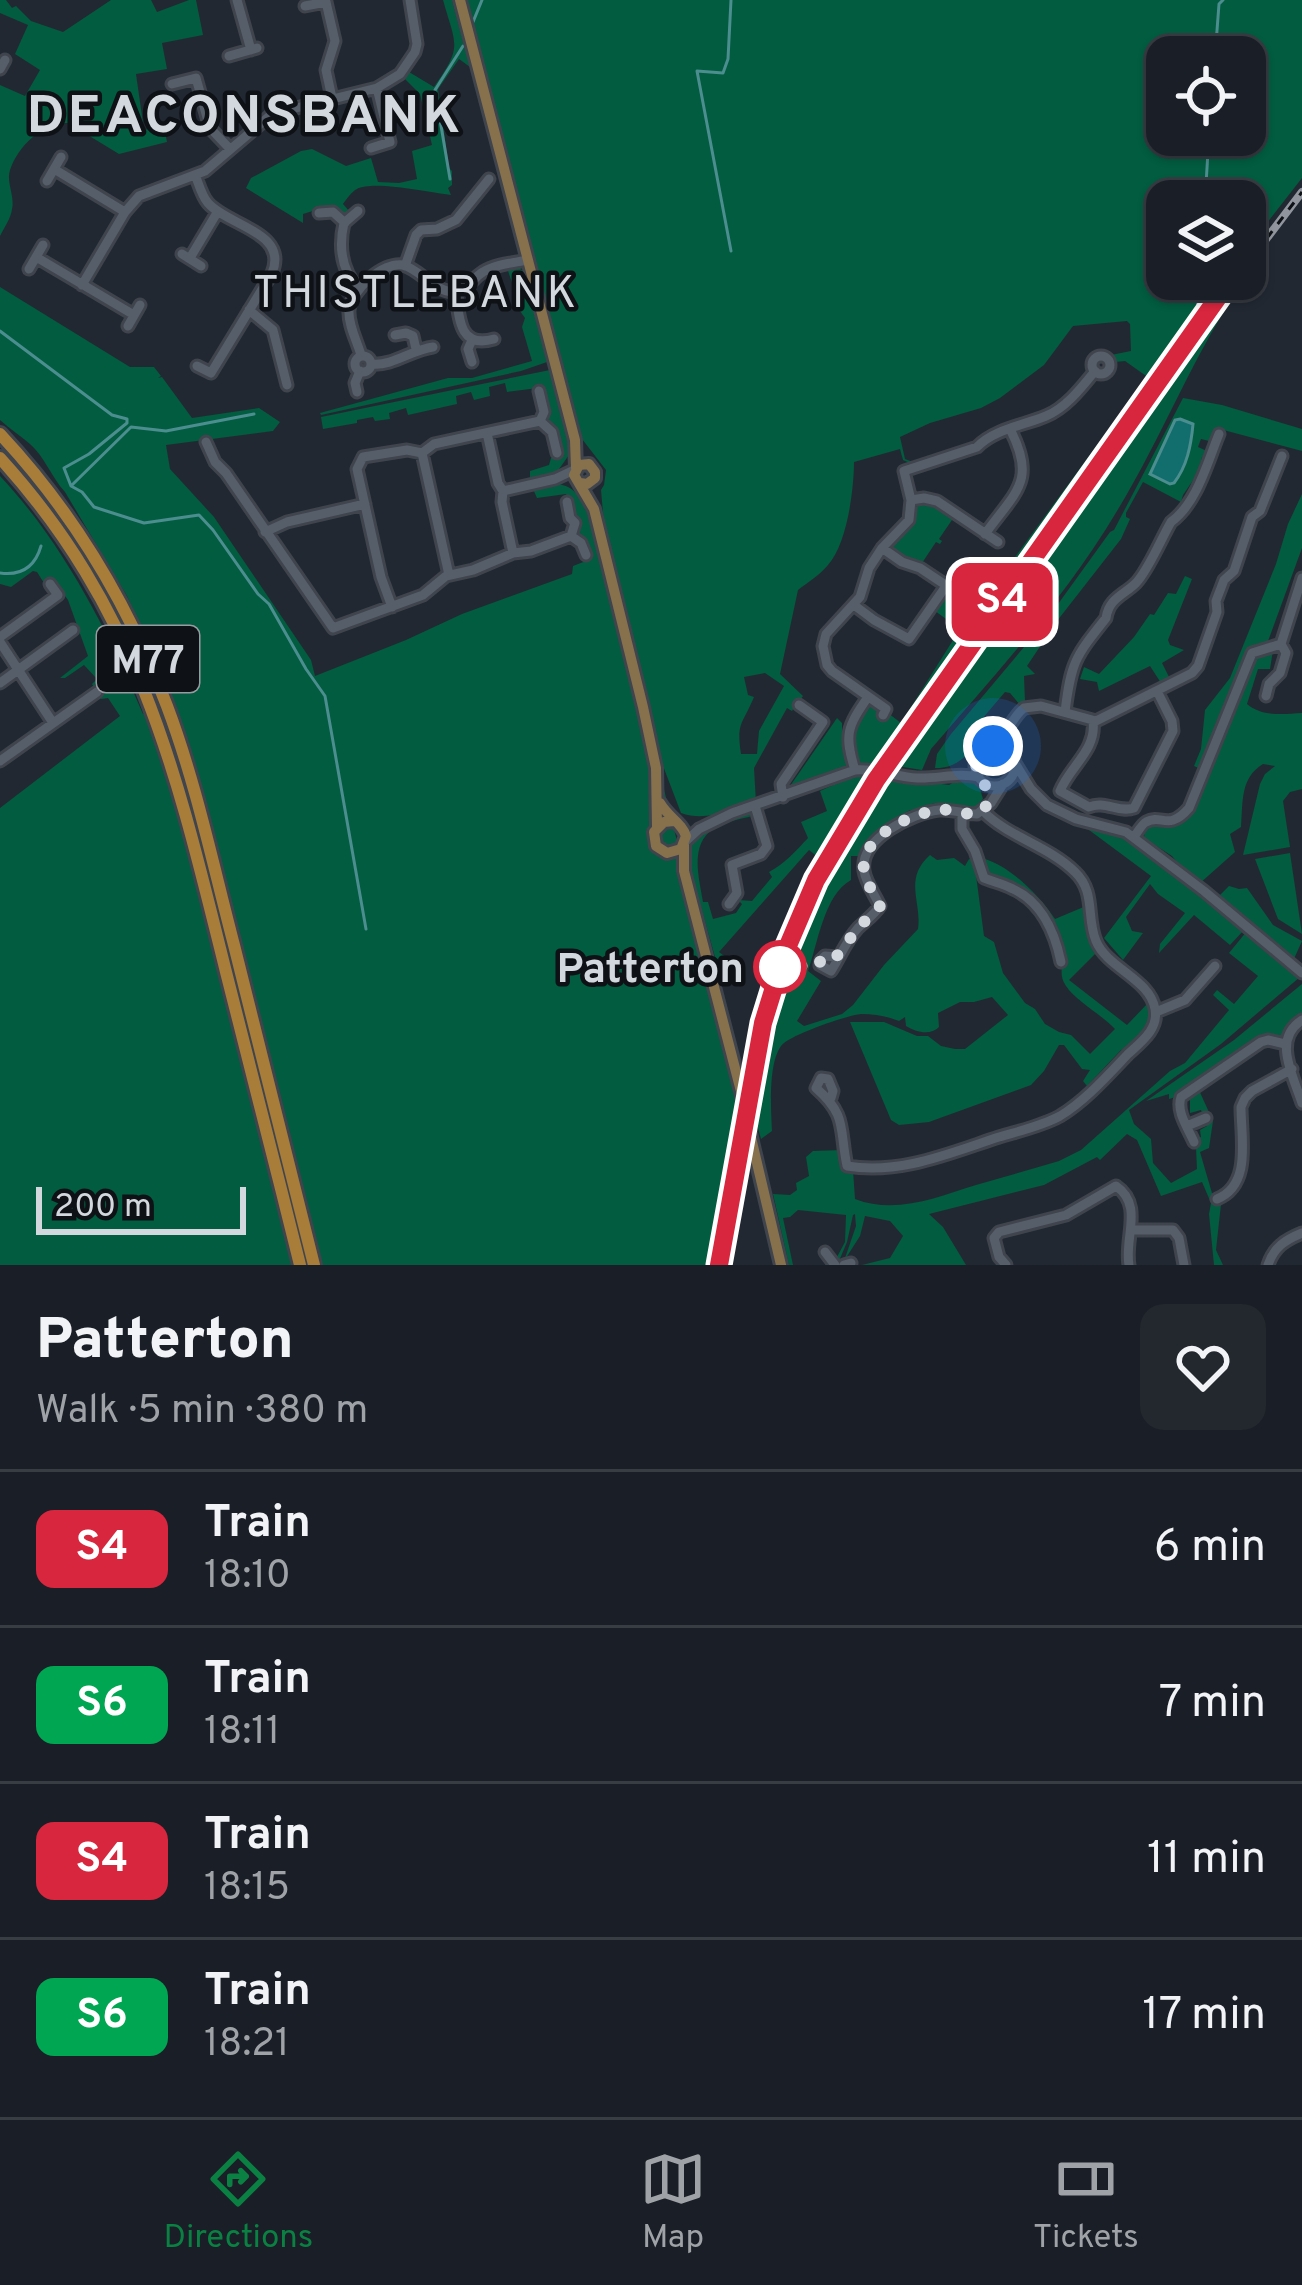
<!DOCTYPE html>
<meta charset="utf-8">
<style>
:root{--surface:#1a1e26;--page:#23272e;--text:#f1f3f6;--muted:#9fa2a7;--line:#383c43;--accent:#0b8043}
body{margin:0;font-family:Overpass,sans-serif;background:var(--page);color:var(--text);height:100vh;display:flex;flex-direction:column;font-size:45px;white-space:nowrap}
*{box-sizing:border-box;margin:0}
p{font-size:39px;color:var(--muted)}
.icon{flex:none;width:66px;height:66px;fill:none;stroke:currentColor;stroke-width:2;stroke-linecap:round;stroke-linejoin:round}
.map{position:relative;height:1265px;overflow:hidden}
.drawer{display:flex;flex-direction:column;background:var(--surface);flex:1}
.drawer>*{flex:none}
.badge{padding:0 24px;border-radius:18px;font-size:42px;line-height:78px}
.controls{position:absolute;left:1146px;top:36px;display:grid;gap:24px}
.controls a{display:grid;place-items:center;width:120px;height:120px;border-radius:24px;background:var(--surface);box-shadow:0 3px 9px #0004,0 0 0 3px var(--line);font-size:60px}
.scale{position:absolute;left:36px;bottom:30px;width:210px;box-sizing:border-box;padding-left:12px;border:6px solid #d3d7de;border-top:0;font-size:33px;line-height:42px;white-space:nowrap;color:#d3d7de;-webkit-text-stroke:9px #0e1115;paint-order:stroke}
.you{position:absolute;width:60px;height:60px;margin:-30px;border:9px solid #fff;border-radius:50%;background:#1a73e8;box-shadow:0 0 0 18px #1a73e833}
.map>.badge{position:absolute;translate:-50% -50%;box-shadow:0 0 0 6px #fff}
.round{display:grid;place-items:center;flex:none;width:126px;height:126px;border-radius:24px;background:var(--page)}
.overview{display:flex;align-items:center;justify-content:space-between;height:204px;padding:0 36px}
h1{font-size:57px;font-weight:800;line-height:90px}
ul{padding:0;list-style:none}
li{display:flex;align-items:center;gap:36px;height:156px;padding:0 36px;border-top:3px solid var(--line)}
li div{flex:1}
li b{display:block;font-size:45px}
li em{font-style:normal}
li .badge{min-width:132px;font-weight:700;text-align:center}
.menu{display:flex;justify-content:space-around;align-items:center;height:168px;border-top:3px solid var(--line);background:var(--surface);font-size:33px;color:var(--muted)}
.menu a{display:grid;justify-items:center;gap:6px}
.menu .active{color:var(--accent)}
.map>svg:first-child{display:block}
.green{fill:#025c3f;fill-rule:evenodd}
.water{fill:#126d6d;stroke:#4c8d8f;stroke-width:3}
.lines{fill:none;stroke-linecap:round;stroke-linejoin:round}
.stream{stroke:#4c8d8f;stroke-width:3}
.minor-casing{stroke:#3f444d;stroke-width:15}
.major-casing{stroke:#3f444d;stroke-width:16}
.highway-casing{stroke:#3f444d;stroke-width:18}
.minor{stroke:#565e69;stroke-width:9}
.major{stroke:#87704c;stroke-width:10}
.highway{stroke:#a87c39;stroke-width:12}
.rail-casing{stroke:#91969e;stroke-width:8}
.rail{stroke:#0e1115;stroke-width:3;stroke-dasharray:9;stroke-linecap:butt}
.major-bridge-casing{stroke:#3f444d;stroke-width:16;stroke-linecap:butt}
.major-bridge{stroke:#87704c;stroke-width:10}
.line-casing{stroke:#fff;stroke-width:27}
.line{stroke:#d7263d;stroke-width:18}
.walk{stroke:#d3d7de;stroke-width:12;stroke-dasharray:0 21.6}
.stop-dot{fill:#fff;stroke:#d7263d;stroke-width:6}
.labels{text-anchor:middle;stroke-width:9;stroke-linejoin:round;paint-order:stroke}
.shield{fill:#0e1115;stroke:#989ca2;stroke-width:3}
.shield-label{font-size:39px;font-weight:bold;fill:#d3d7de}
.stop-label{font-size:42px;font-weight:bold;fill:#d3d7de;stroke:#0e1115;text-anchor:end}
.neighbourhood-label{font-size:45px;letter-spacing:3px;fill:#d3d7de;stroke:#0e1115}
.district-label{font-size:54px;font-weight:bold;letter-spacing:3px;fill:#d3d7de;stroke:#0e1115}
</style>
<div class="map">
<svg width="1302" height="1265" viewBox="0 0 1302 1265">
<rect width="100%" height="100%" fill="#222832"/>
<path class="green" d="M0 0H6L12 8 16 6 31 21 63 32 111 0H151L157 12 189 0H196L203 35 162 43 167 69 136 74 144 130 164 126 167 142 119 154 68 123C43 122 18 146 10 170 6 182 15 196 12 209 11 218 4 228 0 236V85L25 96 40 70 15 54 28 25 0 13Z
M443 0H452L470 67 459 59 438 89 449 168 452 171V185L448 188 451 195C430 193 374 180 357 189 352 191 346 200 343 204L350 212 348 216H343L329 206 303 214V223L246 188 251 178 301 151 312 149 346 166 371 158 378 182 399 183 417 179 412 151 432 145 420 94 404 78 409 72 434 87C463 46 456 46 443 0Z
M465 0H1302V178L1245 251V201H1167V279H1227L884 767 858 763C850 738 855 725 870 704L875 703 901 723 960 629 935 611 947 593H950L971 606 970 611 974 613 1133 396 1149 378 1125 361 1115 362 1111 355 1131 351 1130 324 1127 321 1073 326 1044 365 1000 398 981 408 930 423 900 437 905 459 913 462 912 464 903 460 900 449 854 462C854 490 847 544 828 565 820 575 808 582 798 590L780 674 803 696 792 711 787 708 754 768 756 803C732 810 705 822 681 813L660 758 645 701 605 535 601 490 604 485 606 470 582 439 560 358 557 357ZM1167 57H1245V135H1167ZM765 673 784 686 759 731 757 754H741C736 722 743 724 754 697L748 695 744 677Z
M516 267 524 271 547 362 521 371 321 415 320 413 448 378H472L532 361 522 327 525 318 515 304 518 300 507 268Z
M1239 279H1245C1194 352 1163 436 1117 511 1065 598 997 673 931 749L922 770 897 766Z
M0 287 130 367H154L161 376 158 378 162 377 192 418 259 408 280 422 273 431 166 445 170 469 214 517 311 660 315 676 406 640 462 614 572 574 573 566 591 559C587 549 579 542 575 533 569 521 572 506 566 494L537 498 533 489C540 488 546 485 553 484 590 482 594 539 602 565L607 564 745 1110 716 1265H0V808L120 716 108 698 101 699 92 684 97 679 84 665 65 678H60L88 656 68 600 52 578 44 583 37 572 33 571 11 587 0 584V476C63 543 107 629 143 714L177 708 127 596 65 492C52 478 44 456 30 444 21 436 10 429 0 420Z
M550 370 571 452 557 472 530 478V471L549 465 551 458 558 457 545 421 548 408 544 406 538 388 507 392 505 383 489 387 490 396 474 400 471 392 456 396 457 404 408 415 406 408 389 413 390 419 375 421 373 417 357 420V423L323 429 321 417Z
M1183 398 1222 405 1302 429V451L1216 428 1213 438 1209 441 1201 439 1198 447 1207 451 1206 455 1202 457 1198 473 1183 495 1181 502 1143 482 1126 513V517L1130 519 1121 539 1057 621 1027 666 1035 674 1024 676 1025 702 1020 705 1010 693 1005 692 971 732 982 743C966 754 957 769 935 768L937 754 951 734 1045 622 1110 532 1114 530Z
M1302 494V548L1267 644 1250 650 1201 769 1194 766 1201 749 1205 710 1230 678 1276 564 1288 524Z
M925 500 941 510 946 509 954 517 939 539 942 541 940 544 936 542 922 563 909 559 890 546 912 524 917 504Z
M1185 576 1192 579 1168 640 1170 645 1184 650 1162 663 1170 679 1161 683 1150 666 1099 691 1097 682 1080 679 1084 667 1099 674 1134 637 1150 614 1154 615 1168 593 1176 594Z
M1273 650 1270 669H1258L1247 704C1262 717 1283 714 1302 713V789L1290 792 1283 801 1290 847 1243 855 1260 784 1265 774 1275 766 1263 764C1240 778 1243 802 1241 827L1230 834 1235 852 1199 884 1183 870 1172 856 1144 838 1145 827 1153 823 1177 825 1189 814 1255 655Z
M837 718 842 723V743L848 763 845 767 788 789Z
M870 774 877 776 840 834 836 832 830 840 832 844 805 893 803 892 819 858 809 850 719 952 744 971 728 979 720 975 689 864 692 842 716 825 749 814 752 816C741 819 724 822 714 828 689 845 699 877 703 902H708L713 919 736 913 742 904 738 900 752 901 772 877 769 872C784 864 796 851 808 838L801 822 827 811 820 791 856 775Z
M890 777 949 785 962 777 979 785 983 799 975 808 934 803 914 811 910 810C889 822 868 831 860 856H851V880C824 895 818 943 808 971L821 981 797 1021 804 1026 842 1014 853 1005 884 965 918 929C922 902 903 879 930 855L937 860 954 858 965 866 969 859 974 860 984 936 994 942 1003 973 1025 1003 1035 1009 1045 1024 1059 1032 1071 1035 1090 1054 1115 1029C1102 1015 1076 1001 1066 986 1057 973 1065 963 1062 950 1052 905 1023 893 985 875L968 828 985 859C1011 867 1040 896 1055 919L1086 906V932L1096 953 1069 980 1127 1025 1148 1003 1150 1022 1127 1049 1121 1050 1087 1086 1083 1081 1090 1070 1082 1069 1064 1045H1059L1044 1071 1031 1085 929 1122 899 1125 891 1120 850 1022H884L917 1036H928L941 1046 955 1049H965L1008 1015 992 997 974 1002H960L938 1013 939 1027C930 1036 916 1032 906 1026L905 1017 899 1021C886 1016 875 1014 861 1014 848 1015 789 1035 781 1046 768 1064 771 1109 772 1131L761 1139 755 1117 769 1042 792 959 839 856Z
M1085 827 1117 833 1131 840 1244 930 1230 945 1194 915 1159 953 1160 944 1185 913 1158 894 1150 884 1126 917 1132 931 1143 933 1123 960 1104 938 1151 876Z
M1290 853 1302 934 1278 919 1255 859Z
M1229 886 1239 889 1247 888 1273 925 1302 941 1293 961 1217 898Z
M1247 931 1300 977 1221 1044 1129 1110 1134 1124 1151 1139 1153 1163 1171 1183 1197 1169 1196 1148 1199 1146 1196 1139 1201 1137 1200 1130 1207 1126 1201 1110 1190 1113V1093L1198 1088 1213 1121 1209 1148 1200 1152 1214 1200 1221 1204 1216 1250 1223 1265H1214L1209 1214 1211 1203 1202 1182 1161 1196 1137 1140 1127 1134 1100 1160 1097 1157 1044 1185 929 1214 943 1227 966 1265H862L890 1258 903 1236 890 1221 865 1216 860 1236 844 1261 856 1226 855 1214 853 1215 847 1242 839 1261 837 1257 845 1242 846 1215 798 1210 790 1217 783 1218 793 1265H789L773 1194 790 1195 797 1190 796 1183 809 1176 806 1157 813 1151 843 1150V1170H853L855 1199C896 1215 937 1197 976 1185 1004 1177 1032 1169 1059 1161L1081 1150 1170 1071 1185 1063 1229 1010 1213 995 1217 990 1234 1004 1258 976 1229 953Z
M1302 984V1016L1285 1029 1281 1038 1264 1036 1179 1096 1169 1099V1094L1146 1101 1234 1040Z"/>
<path class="water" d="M1180 419 1193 424C1191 446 1187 466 1174 483L1170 484 1150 474 1175 420Z"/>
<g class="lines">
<path class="stream" d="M731 0 728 59 723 73 697 71 731 251
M473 22 482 0
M1215 57 1219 4 1223 0
M450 179 435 90 463 46
M1205 201 1209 135
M1197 315 1199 279
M0 331 112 415 127 419V423L89 454 64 468 71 486 82 492 94 507 144 523 199 515 213 530 258 594 269 604 306 669 325 696 366 929
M72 485 131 427 166 431 254 414
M0 573C22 576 35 567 41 546"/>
<defs>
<path id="minor" d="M237 0 251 50
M305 6 326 2 335 41 326 70 332 98
M229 56 257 48
M0 69 5 60
M172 84 196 78 210 128 230 149
M371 148 390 142 377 88
M54 169 125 212
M196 177C199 185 202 196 208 203 228 226 289 232 272 273L211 373 197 366
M47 181 61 157
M358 211 344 223C338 249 342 271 359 290
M319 213 333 212 345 223
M182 254 201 266
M36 257 134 315
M190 258 218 211
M405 266 416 235 421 230 437 229 456 220 489 179
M29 269 43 245
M82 285 125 212 139 196 205 171 272 114 377 88 400 74 415 52 417 44 410 0
M456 292C459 318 459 349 494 339
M249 310 273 330 287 385
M128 326 140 305
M395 335 406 333 413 336 416 349
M361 355C357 341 348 325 349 310 351 291 383 261 403 265 421 270 433 291 453 292 468 292 471 279 483 272 496 264 513 263 528 260
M355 364a8 8 0 1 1 16 0a8 8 0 1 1-16 0Z
M1092 365a9 9 0 1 1 18 0a9 9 0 1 1-18 0Z
M472 362 468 349 472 340
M372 364C393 366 411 350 433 347
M357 392 355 383 360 371
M540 421 552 432 557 453
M487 433 498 483 503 491 502 502 513 553
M206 442 215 462 226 473 333 628 423 595 446 576 473 570 513 553 531 551 571 536 575 523 570 518 567 502
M422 453 449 575
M503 491 555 479 574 470
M911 500 924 498 937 501 998 542
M265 532 287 522 365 504
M985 534C1016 491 1037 481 1010 429
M571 536 581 543 586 555
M882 548 902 562 920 568 959 594
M854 605 874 620 909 639 946 586
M392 607 381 577 357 469 363 457 407 450 422 453 434 444 540 421 544 412 539 391
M0 637 58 595 50 584
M0 642 53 723
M0 683 73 630
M1266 696 1269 684 1280 673 1286 653 1281 644
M1065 712C1071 662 1075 657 1106 618 1109 598 1124 595 1136 583 1149 569 1161 539 1171 522 1197 503 1207 463 1219 434
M883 715 886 709 832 671 827 665 823 646 826 634 860 597 869 568 882 548 909 520 911 500 904 471 977 447C994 429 1025 425 1046 416 1066 408 1082 387 1095 371
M1093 721C1097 750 1070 766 1060 791L1089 807C1104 800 1119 813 1134 808L1173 731 1172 721 1157 691
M993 746C1008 736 1010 719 1024 708L1041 706 1096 721 1192 673 1198 666 1217 612 1216 601 1224 580 1234 571 1252 517 1260 511 1282 456
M975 766a20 20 0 1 1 40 0a20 20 0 1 1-40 0Z
M0 761 97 692
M1015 763 1031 789 1047 805 1076 819 1126 832 1204 891 1302 973
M855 770C844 735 847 727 868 697
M783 797 781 784 823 722 799 705
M962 814V829L975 851 984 878C994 882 1004 884 1013 889 1042 902 1055 933 1061 962
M1134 837C1136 834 1143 823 1146 822 1162 813 1168 832 1189 808L1252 653 1281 644 1302 578
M686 841 699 829 732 813 855 770C876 768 896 777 917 778 939 779 957 772 979 777
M729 904 737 893 732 865 761 854 767 846 755 806
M837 957 825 956 821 960 820 965 831 971C840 957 846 941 858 928 866 920 874 915 880 906 875 895 866 883 864 871 859 838 913 813 939 810 952 809 964 814 977 814L991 803 1003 784
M1156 1012 1185 1000 1215 966
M1302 1020C1272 1039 1293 1075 1302 1103
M831 1098 833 1091 828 1079 821 1078 816 1088C848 1116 839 1129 847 1166 900 1175 950 1153 999 1137 1019 1131 1042 1126 1060 1116 1085 1101 1108 1075 1128 1054 1141 1042 1159 1029 1155 1009 1150 979 1107 968 1096 941 1086 917 1096 892 1075 872 1049 846 1008 837 983 811
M1187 1126 1206 1118
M1194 1142C1188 1128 1176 1112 1181 1097L1261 1042 1268 1040 1285 1044
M1217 1199C1252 1185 1241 1138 1241 1107L1245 1098 1252 1091 1292 1069
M1132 1230H1173L1179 1238 1184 1265
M825 1252 835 1265
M844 1265 851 1263
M1006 1265 999 1257 994 1238 999 1232 1066 1215 1116 1186C1144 1205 1124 1238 1129 1265
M1268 1265C1274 1247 1285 1240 1302 1233"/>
<path id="major" d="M460 0 575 440 576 468
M580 483 587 484 595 478V472L589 464 579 465 574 475 594 509 643 707 656 768 657 827
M660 803C668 817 682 823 686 836L681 849 667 853 656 846 654 832 664 822 674 821
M684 845V871L743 1099
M749 1129 781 1265"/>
<path id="highway" d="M0 434C73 512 129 606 167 706 196 783 213 865 234 945 260 1051 287 1158 314 1265
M0 458C141 613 177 775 226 972 250 1069 276 1167 300 1265"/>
</defs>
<use href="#minor" class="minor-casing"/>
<use href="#major" class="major-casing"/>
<use href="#highway" class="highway-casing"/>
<use href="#minor" class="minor"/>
<use href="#major" class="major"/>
<use href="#highway" class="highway"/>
<defs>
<path id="rail" d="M1245 267 1302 192
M724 1265 767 1023 788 952 818 882 900 753 1236 279"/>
</defs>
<use href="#rail" class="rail-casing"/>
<use href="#rail" class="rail"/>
<defs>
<path id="major-bridge" d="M743 1099 749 1129"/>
</defs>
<use href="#major-bridge" class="major-bridge-casing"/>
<use href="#major-bridge" class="major-bridge"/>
</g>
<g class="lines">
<defs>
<path id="line" d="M719 1265 763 1023 784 955 816 880 876 780 1231 279"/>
</defs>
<use href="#line" class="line-casing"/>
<use href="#line" class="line"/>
<path class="walk" d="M780 967 820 965V960L825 956 836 957 858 928 880 906C875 895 866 883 864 871 859 837 911 813 939 810 956 808 969 820 985 809 987 801 989 797 986 788 979 769 964 758 993 746"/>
</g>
<circle class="stop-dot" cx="780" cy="967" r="24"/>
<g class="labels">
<rect class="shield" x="97" y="626" width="102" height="66" rx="9"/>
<g class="shield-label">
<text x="148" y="673">M77</text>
</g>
<g class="stop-label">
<text x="744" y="982">Patterton</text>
</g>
<g class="neighbourhood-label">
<text x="416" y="307">THISTLEBANK</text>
</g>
<g class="district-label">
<text x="245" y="132">DEACONSBANK</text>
</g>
</g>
</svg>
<div class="controls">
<a><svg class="icon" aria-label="locate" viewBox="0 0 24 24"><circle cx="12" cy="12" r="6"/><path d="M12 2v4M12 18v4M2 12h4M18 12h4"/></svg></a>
<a><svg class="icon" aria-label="layers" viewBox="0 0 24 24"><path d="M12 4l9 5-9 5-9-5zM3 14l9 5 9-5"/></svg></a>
</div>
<div class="scale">200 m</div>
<div class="you" style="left:993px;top:746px"></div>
<b class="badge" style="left:1002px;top:602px;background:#d7263d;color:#fff">S4</b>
</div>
<section class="drawer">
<div class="overview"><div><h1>Patterton</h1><p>Walk · 5 min · 380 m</p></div><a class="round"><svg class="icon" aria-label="heart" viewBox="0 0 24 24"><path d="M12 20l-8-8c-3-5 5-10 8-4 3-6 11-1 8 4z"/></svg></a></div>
<ul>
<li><span class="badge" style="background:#d7263d;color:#fff">S4</span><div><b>Train</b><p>18:10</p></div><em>6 min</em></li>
<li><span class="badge" style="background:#00a651;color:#fff">S6</span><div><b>Train</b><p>18:11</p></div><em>7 min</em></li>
<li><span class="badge" style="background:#d7263d;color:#fff">S4</span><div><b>Train</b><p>18:15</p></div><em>11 min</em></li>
<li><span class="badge" style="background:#00a651;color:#fff">S6</span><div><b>Train</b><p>18:21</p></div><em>17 min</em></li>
</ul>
</section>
<nav class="menu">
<a class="active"><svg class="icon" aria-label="directions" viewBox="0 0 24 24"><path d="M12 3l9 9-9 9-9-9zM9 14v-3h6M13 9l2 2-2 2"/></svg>Directions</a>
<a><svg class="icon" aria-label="map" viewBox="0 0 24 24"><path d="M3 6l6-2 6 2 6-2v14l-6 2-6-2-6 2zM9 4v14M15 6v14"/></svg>Map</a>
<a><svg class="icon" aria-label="tickets" viewBox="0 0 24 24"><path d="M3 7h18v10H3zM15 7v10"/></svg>Tickets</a>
</nav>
